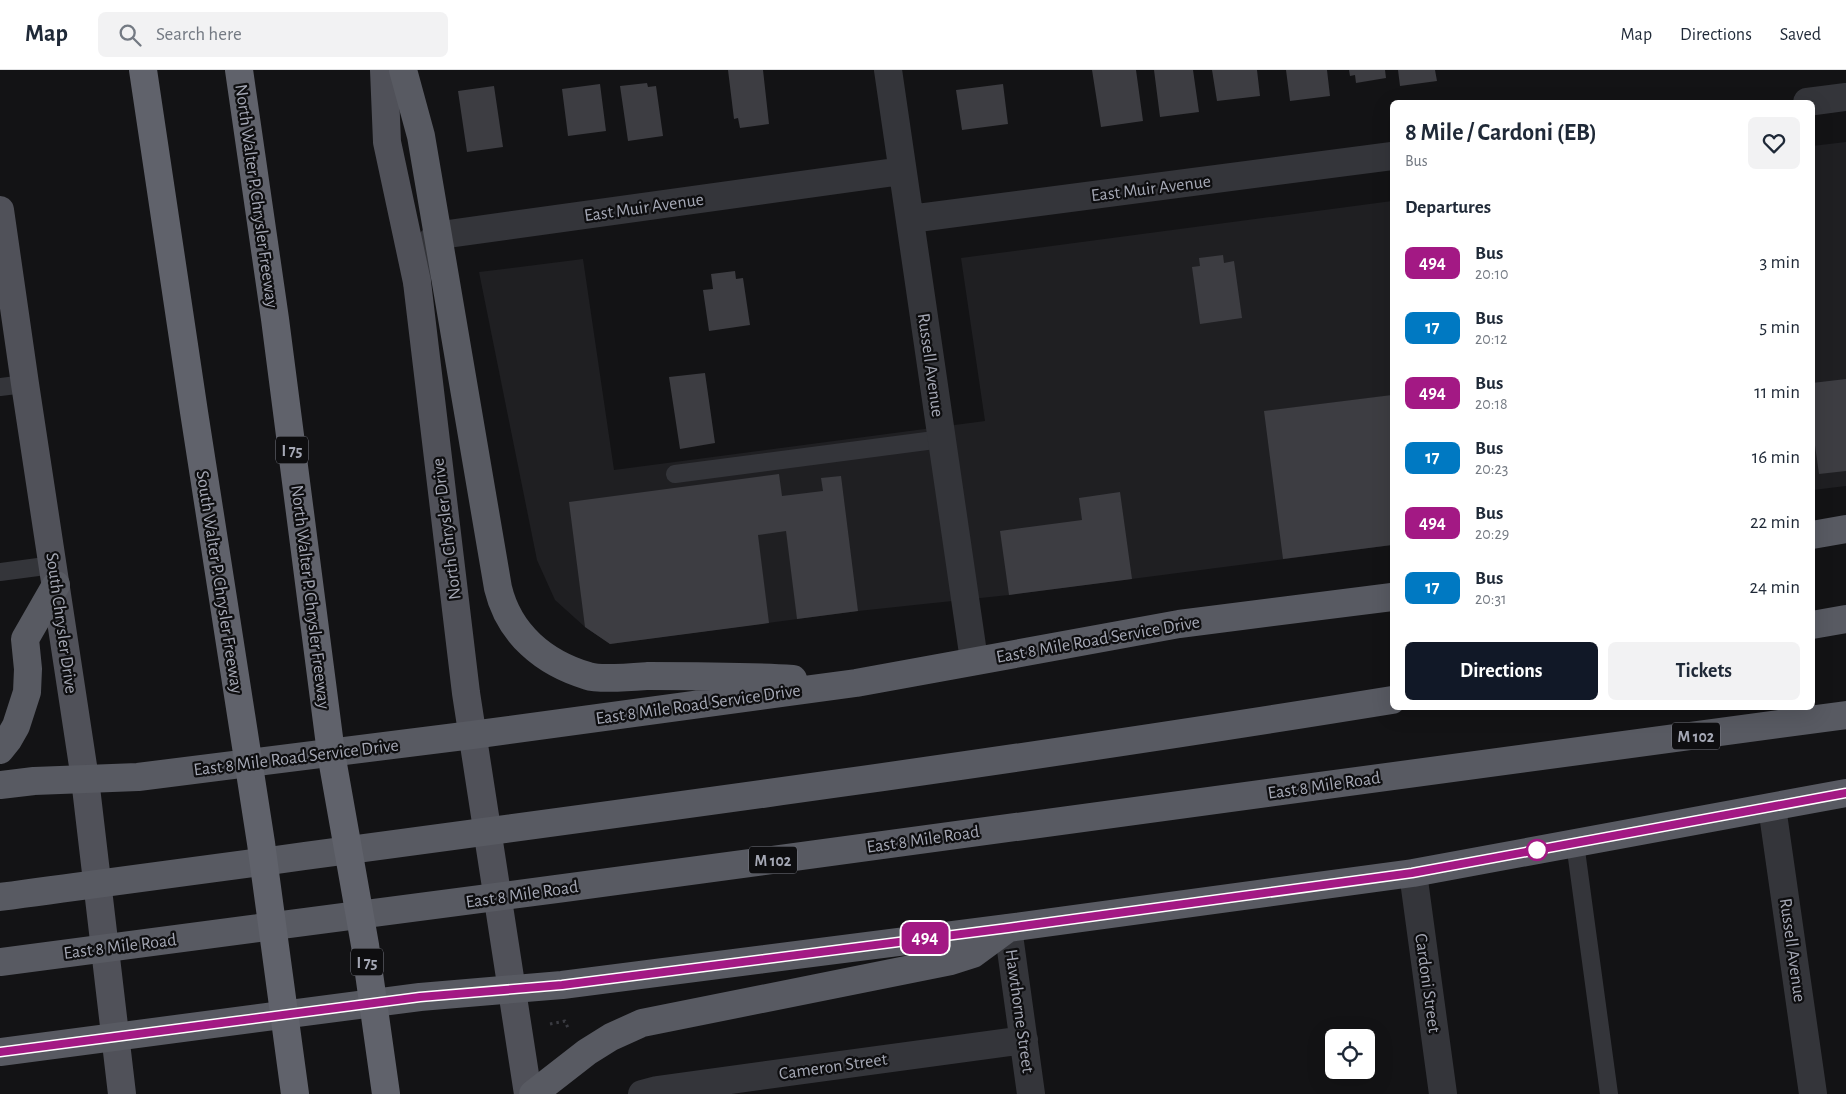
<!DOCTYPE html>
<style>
:root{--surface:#fff;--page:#f2f2f3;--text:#1f2937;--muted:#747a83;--line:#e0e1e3;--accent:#111827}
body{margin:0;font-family:"Alegreya Sans",sans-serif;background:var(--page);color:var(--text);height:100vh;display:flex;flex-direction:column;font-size:19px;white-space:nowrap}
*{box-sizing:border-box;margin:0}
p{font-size:16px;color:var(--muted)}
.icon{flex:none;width:28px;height:28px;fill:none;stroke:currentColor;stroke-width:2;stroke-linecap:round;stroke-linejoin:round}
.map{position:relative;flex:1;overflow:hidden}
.drawer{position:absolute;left:1390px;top:30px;width:425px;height:610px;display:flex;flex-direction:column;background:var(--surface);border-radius:8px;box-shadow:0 5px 20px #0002}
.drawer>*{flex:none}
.badge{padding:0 10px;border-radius:8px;font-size:18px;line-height:32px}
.controls{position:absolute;left:1325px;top:959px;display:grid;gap:10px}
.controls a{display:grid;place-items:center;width:50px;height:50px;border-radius:8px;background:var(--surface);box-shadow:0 5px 20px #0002;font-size:25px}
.map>.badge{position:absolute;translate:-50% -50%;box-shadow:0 0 0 2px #fff}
h2{padding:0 15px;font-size:19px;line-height:45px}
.round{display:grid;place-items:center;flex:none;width:52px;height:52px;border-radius:8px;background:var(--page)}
.headline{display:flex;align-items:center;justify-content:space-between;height:85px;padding:0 15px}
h1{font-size:24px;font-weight:600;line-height:38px}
.cta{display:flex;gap:10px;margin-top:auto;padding:10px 15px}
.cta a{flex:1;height:58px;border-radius:8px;background:var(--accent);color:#fff;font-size:20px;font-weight:600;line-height:58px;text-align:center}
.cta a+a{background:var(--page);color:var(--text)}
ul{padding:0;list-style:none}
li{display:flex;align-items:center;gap:15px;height:65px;padding:0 15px}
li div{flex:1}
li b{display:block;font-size:19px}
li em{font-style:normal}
li .badge{min-width:55px;font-weight:700;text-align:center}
header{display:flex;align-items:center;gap:30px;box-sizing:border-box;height:70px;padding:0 25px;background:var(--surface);border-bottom:1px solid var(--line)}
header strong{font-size:24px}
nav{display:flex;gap:28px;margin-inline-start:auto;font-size:18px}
.search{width:350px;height:45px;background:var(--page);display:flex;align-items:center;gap:12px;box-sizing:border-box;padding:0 18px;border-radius:8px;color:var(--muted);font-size:19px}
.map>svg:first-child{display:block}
.built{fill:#1f1f22}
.building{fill:#3d3d42}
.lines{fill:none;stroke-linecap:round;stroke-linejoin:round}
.path{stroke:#3a3b41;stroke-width:3;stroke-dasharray:2.5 4;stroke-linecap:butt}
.service{stroke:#34353a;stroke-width:18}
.minor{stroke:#34353a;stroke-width:28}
.primary{stroke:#505159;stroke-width:28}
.trunk{stroke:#585a62;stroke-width:28}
.motorway{stroke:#60626b;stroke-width:28}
.line-casing{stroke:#fff;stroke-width:11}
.line{stroke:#a31984;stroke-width:8}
.stop-dot{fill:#fff;stroke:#a31984;stroke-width:2.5}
.labels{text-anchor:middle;stroke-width:4.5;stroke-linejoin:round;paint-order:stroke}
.shield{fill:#0e0e10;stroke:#787a84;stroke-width:1}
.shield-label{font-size:16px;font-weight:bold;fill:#a5a8b5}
.street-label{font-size:18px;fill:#a5a8b5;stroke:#0e0e10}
</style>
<header>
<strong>Map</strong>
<div class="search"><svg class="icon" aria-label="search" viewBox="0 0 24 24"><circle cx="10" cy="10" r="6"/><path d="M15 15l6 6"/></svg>Search here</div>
<nav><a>Map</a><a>Directions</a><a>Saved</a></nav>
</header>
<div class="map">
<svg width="1846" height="1024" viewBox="0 0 1846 1024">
<rect width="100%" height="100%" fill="#131315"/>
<path class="built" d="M1846 72V416L1813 420 1812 76Z
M1392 131V475L1009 525 858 541 610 574 585 557 555 530 537 490 479 202 583 189 614 400 985 351 961 188Z"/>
<path class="building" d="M728 0H763L769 54 740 58 738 48 734 49Z
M1092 0H1136L1143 51 1101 57Z
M1154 0H1193L1199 42 1160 47Z
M1212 0H1257L1260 26 1217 31Z
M1286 0H1327L1330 26 1290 31Z
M1349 0H1385L1386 8 1356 13 1355 5 1350 6Z
M1398 0H1435L1437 11 1400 16Z
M647 13 648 17 656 16 663 66 628 71 620 16Z
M600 14 606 61 568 66 562 19Z
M1003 14 1008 54 962 60 956 20Z
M494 16 503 77 467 82 458 21Z
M1223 185 1224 193 1234 191 1242 248 1200 254 1192 197 1200 196 1199 188Z
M735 201 736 209 743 208 750 255 709 261 703 220 713 219 711 204Z
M705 303 715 373 680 379 669 307Z
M1846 309V401L1819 404 1812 354V313Z
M1392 325V475L1283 489 1264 341Z
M779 404 782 426 823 421 821 408 841 406 858 541 797 549 786 461 758 465 769 553 610 574 585 557 569 432Z
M1120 422 1132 509 1009 525 1000 461 1082 450 1079 428Z"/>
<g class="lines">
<path class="path" d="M550 954 565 951 568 958"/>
<path class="service" d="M0 317 25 314
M675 404 942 369
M0 502 53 495
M1575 773 1609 1024"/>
<path class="minor" d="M888 0 974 590
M1807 32 1846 27
M910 149 1392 86
M417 212C418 195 423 172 441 165L902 101
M1772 737 1813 1024
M1413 803 1443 1024
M1008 858 1031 1024
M642 1024 657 1020 1024 970"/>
<path class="primary" d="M384 0 387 72 417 212 466 623 528 1024
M0 140 25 314 85 709 122 1024"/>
<path class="trunk" d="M403 0 421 66 498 518C509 564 544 593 588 606 599 610 635 607 648 606 697 606 744 606 793 609
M1812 465 1846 459
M1812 555 1846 549
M0 680 8 670 16 656 27 622 28 599 25 569 56 515
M0 715 34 711 138 707 472 665 856 613 1179 554 1392 527
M0 827C465 764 930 705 1392 630
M0 892 564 818 1846 645
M0 982 420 927 562 915 1008 858 1413 803 1846 723
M533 1024 587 982 611 967 642 953 951 891 973 884 1007 859"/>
<path class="motorway" d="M143 0 194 342 261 773 295 1024
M239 0 275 249 331 683 365 875 386 1024"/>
</g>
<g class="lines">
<defs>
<path id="line" d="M0 982 420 927 562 915 1008 858 1412 803 1846 723"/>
</defs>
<use href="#line" class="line-casing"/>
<use href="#line" class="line"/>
</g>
<circle class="stop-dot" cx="1537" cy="780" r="10"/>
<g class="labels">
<g class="shield">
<rect x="276" y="366.5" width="32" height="27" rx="4"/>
<rect x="1672" y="652.5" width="48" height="27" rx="4"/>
<rect x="749" y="776.5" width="48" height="27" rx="4"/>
<rect x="351" y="878.5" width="32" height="27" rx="4"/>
</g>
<g class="shield-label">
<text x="292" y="386">I 75</text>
<text x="1696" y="672">M 102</text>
<text x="773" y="796">M 102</text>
<text x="367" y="898">I 75</text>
</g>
<g class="street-label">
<text transform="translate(1151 118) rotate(-7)" y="6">East Muir Avenue</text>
<text transform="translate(257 126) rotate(82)" y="6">North Walter P. Chrysler Freeway</text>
<text transform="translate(644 137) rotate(-8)" y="6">East Muir Avenue</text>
<text transform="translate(931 295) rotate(82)" y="6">Russell Avenue</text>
<text transform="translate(446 459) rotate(-97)" y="6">North Chrysler Drive</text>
<text transform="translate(220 512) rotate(81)" y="6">South Walter P. Chrysler Freeway</text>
<text transform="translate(311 527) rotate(83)" y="6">North Walter P. Chrysler Freeway</text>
<text transform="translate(62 553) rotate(82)" y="6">South Chrysler Drive</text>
<text transform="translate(1098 569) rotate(-10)" y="6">East 8 Mile Road Service Drive</text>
<text transform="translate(698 634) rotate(-8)" y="6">East 8 Mile Road Service Drive</text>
<text transform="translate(296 687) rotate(-7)" y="6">East 8 Mile Road Service Drive</text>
<text transform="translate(1324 715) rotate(-8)" y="6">East 8 Mile Road</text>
<text transform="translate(923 769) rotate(-8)" y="6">East 8 Mile Road</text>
<text transform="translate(522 824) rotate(-8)" y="6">East 8 Mile Road</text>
<text transform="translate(120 876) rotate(-7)" y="6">East 8 Mile Road</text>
<text transform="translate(1793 880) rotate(82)" y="6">Russell Avenue</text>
<text transform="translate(1428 913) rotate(82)" y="6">Cardoni Street</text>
<text transform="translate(1020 941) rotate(82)" y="6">Hawthorne Street</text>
<text transform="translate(833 996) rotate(-8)" y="6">Cameron Street</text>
</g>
</g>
</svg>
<div class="controls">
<a><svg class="icon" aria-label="locate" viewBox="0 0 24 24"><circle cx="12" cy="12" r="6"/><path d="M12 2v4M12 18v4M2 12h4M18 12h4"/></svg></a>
</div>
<b class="badge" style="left:925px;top:868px;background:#a31984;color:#fff">494</b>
<section class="drawer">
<div class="headline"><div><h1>8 Mile / Cardoni (EB)</h1><p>Bus</p></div><a class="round"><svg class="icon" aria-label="heart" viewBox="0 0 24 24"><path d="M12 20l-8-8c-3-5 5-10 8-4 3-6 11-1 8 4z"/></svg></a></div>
<h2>Departures</h2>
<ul>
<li><span class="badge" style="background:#a31984;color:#fff">494</span><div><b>Bus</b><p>20:10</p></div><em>3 min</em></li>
<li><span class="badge" style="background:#0079c2;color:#fff">17</span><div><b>Bus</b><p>20:12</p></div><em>5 min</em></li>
<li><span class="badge" style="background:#a31984;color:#fff">494</span><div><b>Bus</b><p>20:18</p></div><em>11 min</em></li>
<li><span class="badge" style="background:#0079c2;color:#fff">17</span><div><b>Bus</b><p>20:23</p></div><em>16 min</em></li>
<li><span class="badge" style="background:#a31984;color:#fff">494</span><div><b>Bus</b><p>20:29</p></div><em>22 min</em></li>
<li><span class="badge" style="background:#0079c2;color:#fff">17</span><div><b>Bus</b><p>20:31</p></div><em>24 min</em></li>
</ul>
<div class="cta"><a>Directions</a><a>Tickets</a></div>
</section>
</div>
